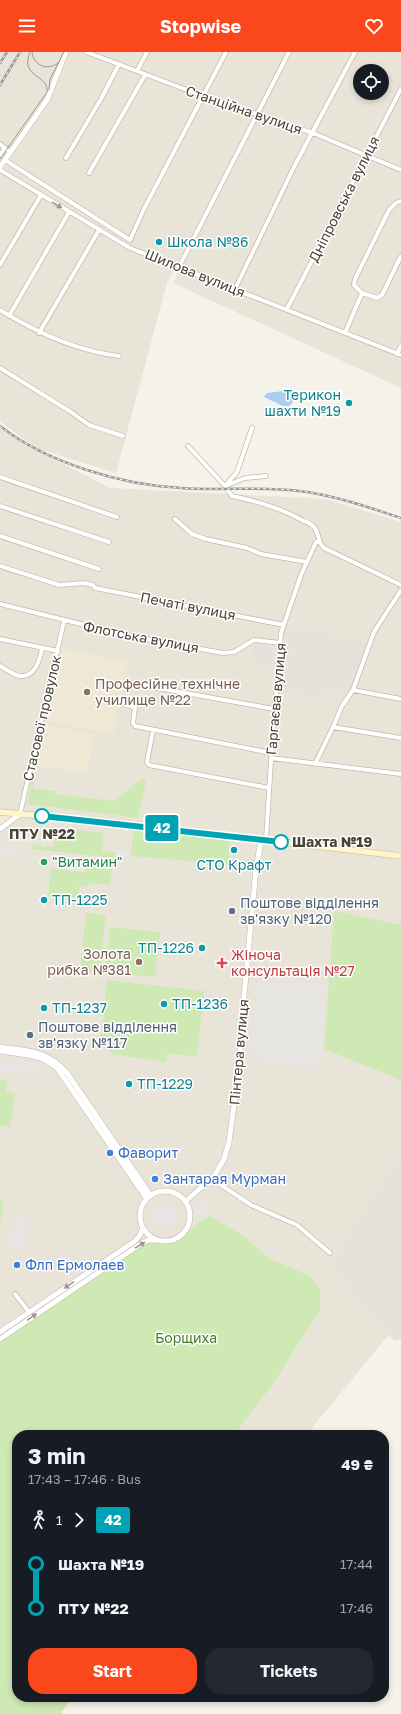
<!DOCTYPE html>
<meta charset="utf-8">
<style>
:root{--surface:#171b24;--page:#242831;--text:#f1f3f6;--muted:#9ea1a6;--accent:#fa471c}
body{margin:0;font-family:"Golos Text",sans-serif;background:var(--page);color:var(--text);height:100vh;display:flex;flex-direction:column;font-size:15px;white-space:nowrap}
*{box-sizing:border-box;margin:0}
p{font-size:13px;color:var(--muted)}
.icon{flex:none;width:22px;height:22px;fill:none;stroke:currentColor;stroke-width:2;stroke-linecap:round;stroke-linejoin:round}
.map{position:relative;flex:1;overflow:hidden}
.details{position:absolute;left:12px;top:1378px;width:377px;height:272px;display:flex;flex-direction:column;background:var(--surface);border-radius:16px;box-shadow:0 2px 6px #0003}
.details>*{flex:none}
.badge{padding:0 8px;border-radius:3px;font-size:14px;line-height:26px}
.tools{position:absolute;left:353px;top:12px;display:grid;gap:8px}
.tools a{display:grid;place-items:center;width:36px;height:36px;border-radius:50%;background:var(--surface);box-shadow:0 2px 6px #0003;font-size:20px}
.map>.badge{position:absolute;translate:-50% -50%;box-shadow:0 0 0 2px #fff}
.legs{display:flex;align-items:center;gap:6px;height:44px;padding:0 16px;font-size:13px}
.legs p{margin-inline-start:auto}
.overview{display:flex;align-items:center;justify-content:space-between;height:68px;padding:0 16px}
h1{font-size:22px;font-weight:700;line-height:30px}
.cta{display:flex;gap:8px;margin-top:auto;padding:8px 16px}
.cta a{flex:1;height:46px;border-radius:16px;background:var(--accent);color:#fff;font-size:16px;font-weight:700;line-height:46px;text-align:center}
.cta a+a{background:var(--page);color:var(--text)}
ul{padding:0 16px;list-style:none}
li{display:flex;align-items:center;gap:14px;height:44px;font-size:15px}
li i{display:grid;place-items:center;width:6px;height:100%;margin:0 5px;background:currentColor}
li i::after{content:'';width:10px;height:10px;margin:-5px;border:3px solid;border-radius:50%;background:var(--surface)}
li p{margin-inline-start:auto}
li:first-child i{background:linear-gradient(#0000 50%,currentColor 0)}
li:last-child i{background:linear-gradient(currentColor 50%,#0000 0)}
header{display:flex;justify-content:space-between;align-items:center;height:52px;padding:0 16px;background:var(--accent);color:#fff;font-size:18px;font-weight:700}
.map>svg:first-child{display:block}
.residential{fill:#e9e4d8;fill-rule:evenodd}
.commercial{fill:#f6ead6}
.industrial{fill:#e5e1db}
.education{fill:#eee8d4}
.green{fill:#cee9b3}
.parking{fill:#e6e5e1}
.water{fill:#a7cff1}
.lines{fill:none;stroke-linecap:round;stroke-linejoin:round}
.minor-casing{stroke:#c1baac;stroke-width:5.5}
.tertiary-casing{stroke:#c1baac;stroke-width:6}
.secondary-casing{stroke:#d5c79a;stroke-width:7}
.minor{stroke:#fff;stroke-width:4}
.tertiary{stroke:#fff;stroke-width:5}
.secondary{stroke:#fff4ca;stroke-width:5.5}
.tram{stroke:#989898;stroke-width:1}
.rail-casing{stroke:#989898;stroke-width:2.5}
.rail{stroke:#fff;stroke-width:1;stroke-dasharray:3;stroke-linecap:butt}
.oneway{fill:#9b9892}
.line-1-casing{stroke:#fff;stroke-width:9}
.line-1{stroke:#00a3b4;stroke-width:6}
.culture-dot{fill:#0f9aa8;stroke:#fff;stroke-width:1.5}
.education-dot{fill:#8d6e63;stroke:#fff;stroke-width:1.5}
.stop-1-dot{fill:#fff;stroke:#00a3b4;stroke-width:2}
.leisure-dot{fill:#2e9e5b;stroke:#fff;stroke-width:1.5}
.service-dot{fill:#5c6f8a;stroke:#fff;stroke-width:1.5}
.health-dot{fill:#e0444e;stroke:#fff;stroke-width:1.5}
.shop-dot{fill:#3f7fe0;stroke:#fff;stroke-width:1.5}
.labels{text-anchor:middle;stroke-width:3;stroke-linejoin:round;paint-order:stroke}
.street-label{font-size:14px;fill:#494338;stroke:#fff}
.culture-label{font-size:14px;fill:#0d838f;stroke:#fff;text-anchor:start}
.education-label{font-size:14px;fill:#785e54;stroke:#fff;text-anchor:start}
.stop-label{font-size:14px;font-weight:bold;fill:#494338;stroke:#fff}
.leisure-label{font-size:14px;fill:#27864d;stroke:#fff;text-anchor:start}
.service-label{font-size:14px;fill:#4e5e75;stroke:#fff;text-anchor:start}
.health-label{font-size:14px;fill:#be3a42;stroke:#fff;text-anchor:start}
.shop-label{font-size:14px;fill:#366cbe;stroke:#fff;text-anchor:start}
.park-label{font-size:14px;fill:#457c2a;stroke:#fff}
</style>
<header><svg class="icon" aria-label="menu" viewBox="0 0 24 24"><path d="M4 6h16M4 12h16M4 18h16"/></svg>Stopwise<svg class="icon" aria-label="heart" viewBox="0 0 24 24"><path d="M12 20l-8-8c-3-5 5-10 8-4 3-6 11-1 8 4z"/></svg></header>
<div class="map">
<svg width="401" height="1662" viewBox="0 0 401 1662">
<rect width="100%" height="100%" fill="#f5f2ea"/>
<path class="residential" d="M0 0H288L167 231 116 421 35 396 0 369Z
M292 0H401V336L173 231ZM360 19H382V41H360Z
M0 377 52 406 110 436 325 447 401 470V1268L306 1383H17L0 1543Z"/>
<path class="commercial" d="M0 764 15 765 0 777Z"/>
<path class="industrial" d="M291 573 370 592 350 640 312 643 280 640 283 602Z
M253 592 275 596 272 613 250 609Z
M401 1102V1287L394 1289 330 1212Z"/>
<path class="education" d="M61 596 128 610 113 683 47 670Z
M46 672 93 682 87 721 37 714Z"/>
<path class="green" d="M31 726 34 729 33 737 55 739V742L114 749 143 726 146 729 138 766 28 752Z
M48 776 67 779 68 777 103 781 102 799 115 800V806L32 797 33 793 54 795 55 785 47 784Z
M133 778 230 788 228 812 131 804Z
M86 808 113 811 110 833 88 831 87 835 79 834 78 849 48 845 51 816 84 820Z
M334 859 401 873V1028L324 997Z
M86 861 106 863 100 921 80 919Z
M110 875 160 880 155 925 105 920Z
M107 928 204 939 197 1005 167 1001 166 1010 112 1002 101 989Z
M0 1028 8 1029 6 1039 15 1041 10 1075 0 1073Z
M0 1148 4 1149 0 1176Z
M210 1164 241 1182 269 1206 312 1225 320 1238V1258L272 1333 234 1383H17V1645H71L61 1662H0V1290L143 1193 150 1190 166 1191 178 1189 194 1174Z"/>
<path class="parking" d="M0 796 19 798 18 805 0 802Z
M115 800 131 801 132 808 115 806Z
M52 804 86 808 84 820 51 816Z
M121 816 125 817 121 860H117Z
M258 928 327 933 320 1018 249 1008Z
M0 1007 40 1011 39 1023 0 1019Z
M197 1142 207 1151 210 1160 193 1171 194 1149Z
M152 1164a13 13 0 1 1 26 0a13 13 0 1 1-26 0Z
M13 1163 31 1166 26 1197 8 1195Z"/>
<path class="water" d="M292 338C295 345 295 349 289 354H283L264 345 267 341Z"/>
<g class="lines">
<defs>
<path id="minor" d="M86 0 203 44 313 81 401 118
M137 19 147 0
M0 92 10 100
M0 103 5 96
M66 106 101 47 119 12
M5 108 130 188 144 157 226 0
M0 118 130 196 401 303
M89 121 145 23
M0 213 41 143
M179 215 289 0
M235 237 295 113 355 0
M362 241 377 246 382 243 401 204
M287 257 401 37
M0 258C37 281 76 299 119 304
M9 264 69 160
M39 281 99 178
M345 281 362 241 354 233 355 227 389 158 396 151 401 149
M397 302 401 294
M0 316 71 360 89 373 123 384
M188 394 225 434 237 420 252 376
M266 424 245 426 225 434 232 444C256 449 278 455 300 467 304 469 310 471 313 474 320 481 317 490 324 496L401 533
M0 425 117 465
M0 454 109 490
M175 467 192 482 206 487 247 496 261 502 307 510
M0 484 99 517
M0 514 59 533 84 531 93 533 95 536 284 573
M0 552 129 584 223 601 234 600 254 588 280 591
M0 587 58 599
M0 614C5 617 11 621 16 623 34 629 40 608 42 596
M130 631 274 657
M353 638 401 647
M126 653 135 655 133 671 135 674 271 701
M333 675 401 686
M153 678 147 710 149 713 269 736
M271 706 401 722
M315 712 333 675 342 654 353 638 374 580 401 538
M20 762 64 569
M266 788 273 677 281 581 301 523 316 490H319
M215 1123 221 1133 251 1153 297 1173 330 1201
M15 1242 29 1260"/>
<path id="tertiary" d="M0 115 47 48 66 0
M0 777 20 762
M0 995C28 999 47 998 67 1021L151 1144
M0 999C20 1002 41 1002 57 1016L147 1147
M140 1164a25 25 0 1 1 50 0a25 25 0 1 1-50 0Z
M186 1149 215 1123 224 1107 229 1090 239 1016 243 955 256 817 261 788
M0 1280 135 1189 140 1183 143 1176
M0 1287 142 1191 149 1188H158"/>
<path id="secondary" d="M0 760 138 773 401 804"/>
</defs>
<use href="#minor" class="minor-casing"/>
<use href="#tertiary" class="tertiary-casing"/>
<use href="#secondary" class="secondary-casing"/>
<use href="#minor" class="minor"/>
<use href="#tertiary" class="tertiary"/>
<use href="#secondary" class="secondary"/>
<path class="tram" d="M32 0C33 14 48 19 58 11
M49 38 50 27 64 0
M0 107 47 40C49 22 19 26 30 0"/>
<defs>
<path id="rail" d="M0 11 7 0
M0 33 20 0
M0 374C47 411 122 433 181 436 220 439 260 434 299 439 333 443 368 455 401 466"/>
</defs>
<use href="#rail" class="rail-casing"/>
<use href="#rail" class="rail"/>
</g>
<defs><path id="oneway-solid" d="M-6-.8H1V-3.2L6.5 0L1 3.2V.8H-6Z"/></defs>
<g class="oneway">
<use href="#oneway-solid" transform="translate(57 153) rotate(31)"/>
<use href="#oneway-solid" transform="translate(140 1193) rotate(-31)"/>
<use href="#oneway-solid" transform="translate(69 1233) rotate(146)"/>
<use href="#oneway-solid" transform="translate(32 1265) rotate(-34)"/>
</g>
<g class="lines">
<defs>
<path id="line-1" d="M42 764 281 790"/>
</defs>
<use href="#line-1" class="line-1-casing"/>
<use href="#line-1" class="line-1"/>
</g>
<g class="culture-dot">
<circle cx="159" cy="190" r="4"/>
<circle cx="349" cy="351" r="4"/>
<circle cx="234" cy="798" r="4"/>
<circle cx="44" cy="848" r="4"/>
<circle cx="202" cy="896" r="4"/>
<circle cx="164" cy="952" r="4"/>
<circle cx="44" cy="956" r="4"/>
<circle cx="129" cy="1032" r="4"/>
</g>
<g class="education-dot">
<circle cx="87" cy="640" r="4"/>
<circle cx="139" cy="910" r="4"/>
</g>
<g class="stop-1-dot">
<circle cx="42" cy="764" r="7"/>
<circle cx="281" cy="790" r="7"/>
</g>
<circle class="leisure-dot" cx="44" cy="810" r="4"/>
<g class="service-dot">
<circle cx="232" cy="859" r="4"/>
<circle cx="30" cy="983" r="4"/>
</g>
<path class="health-dot" d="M220 905h4v4h4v4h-4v4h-4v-4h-4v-4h4z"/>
<g class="shop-dot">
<circle cx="110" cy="1101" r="4"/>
<circle cx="155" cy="1127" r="4"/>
<circle cx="17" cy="1213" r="4"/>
</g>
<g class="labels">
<g class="street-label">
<text transform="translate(244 58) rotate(19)" y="5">Станційна вулиця</text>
<text transform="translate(344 147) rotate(-63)" y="5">Дніпровська вулиця</text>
<text transform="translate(195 221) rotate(22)" y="5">Шилова вулиця</text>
<text transform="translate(188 554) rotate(11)" y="5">Печаті вулиця</text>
<text transform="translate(141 585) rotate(11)" y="5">Флотська вулиця</text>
<text transform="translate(276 647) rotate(-85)" y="5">Гаргаєва вулиця</text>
<text transform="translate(42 666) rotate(-77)" y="5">Стасової провулок</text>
<text transform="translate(239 1000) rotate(-85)" y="5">Пінтера вулиця</text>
</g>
<g class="culture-label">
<text x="167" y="195">Школа №86</text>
<text x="341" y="348" text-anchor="end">Терикон<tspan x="341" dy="16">шахти №19</tspan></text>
<text x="234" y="818" text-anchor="middle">СТО Крафт</text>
<text x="52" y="853">ТП-1225</text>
<text x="194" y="901" text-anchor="end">ТП-1226</text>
<text x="172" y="957">ТП-1236</text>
<text x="52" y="961">ТП-1237</text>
<text x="137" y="1037">ТП-1229</text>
</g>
<g class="education-label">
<text x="95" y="637">Професійне технічне<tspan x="95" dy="16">училище №22</tspan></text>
<text x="131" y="907" text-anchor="end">Золота<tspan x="131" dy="16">рибка №381</tspan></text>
</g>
<g class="stop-label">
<text x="42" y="787">ПТУ №22</text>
<text x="292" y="795" text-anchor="start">Шахта №19</text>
</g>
<g class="leisure-label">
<text x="52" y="815">"Витамин"</text>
</g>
<g class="service-label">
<text x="240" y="856">Поштове відділення<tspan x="240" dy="16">зв'язку №120</tspan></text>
<text x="38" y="980">Поштове відділення<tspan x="38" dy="16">зв'язку №117</tspan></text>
</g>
<g class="health-label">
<text x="231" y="908">Жіноча<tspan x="231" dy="16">консультація №27</tspan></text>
</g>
<g class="shop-label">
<text x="118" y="1106">Фаворит</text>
<text x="163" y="1132">Зантарая Мурман</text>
<text x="25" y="1218">Флп Ермолаев</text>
</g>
<g class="park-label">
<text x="186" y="1291">Борщиха</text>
</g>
</g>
</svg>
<div class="tools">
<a><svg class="icon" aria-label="locate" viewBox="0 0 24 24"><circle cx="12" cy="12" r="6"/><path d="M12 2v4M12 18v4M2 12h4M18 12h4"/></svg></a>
</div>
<b class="badge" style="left:162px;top:776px;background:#00a3b4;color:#fff">42</b>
<section class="details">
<div class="overview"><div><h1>3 min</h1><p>17:43 – 17:46 · Bus</p></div><b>49 ₴</b></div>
<div class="legs"><svg class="icon" aria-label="walk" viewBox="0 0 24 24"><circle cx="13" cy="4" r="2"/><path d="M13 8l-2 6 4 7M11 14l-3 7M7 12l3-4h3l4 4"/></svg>1<svg class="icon" aria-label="forward" viewBox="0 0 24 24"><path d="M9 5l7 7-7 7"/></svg><b class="badge" style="background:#00a3b4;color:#fff">42</b></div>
<ul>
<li><i style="color:#00a3b4"></i><b>Шахта №19</b><p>17:44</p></li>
<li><i style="color:#00a3b4"></i><b>ПТУ №22</b><p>17:46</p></li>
</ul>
<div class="cta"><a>Start</a><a>Tickets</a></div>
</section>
</div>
